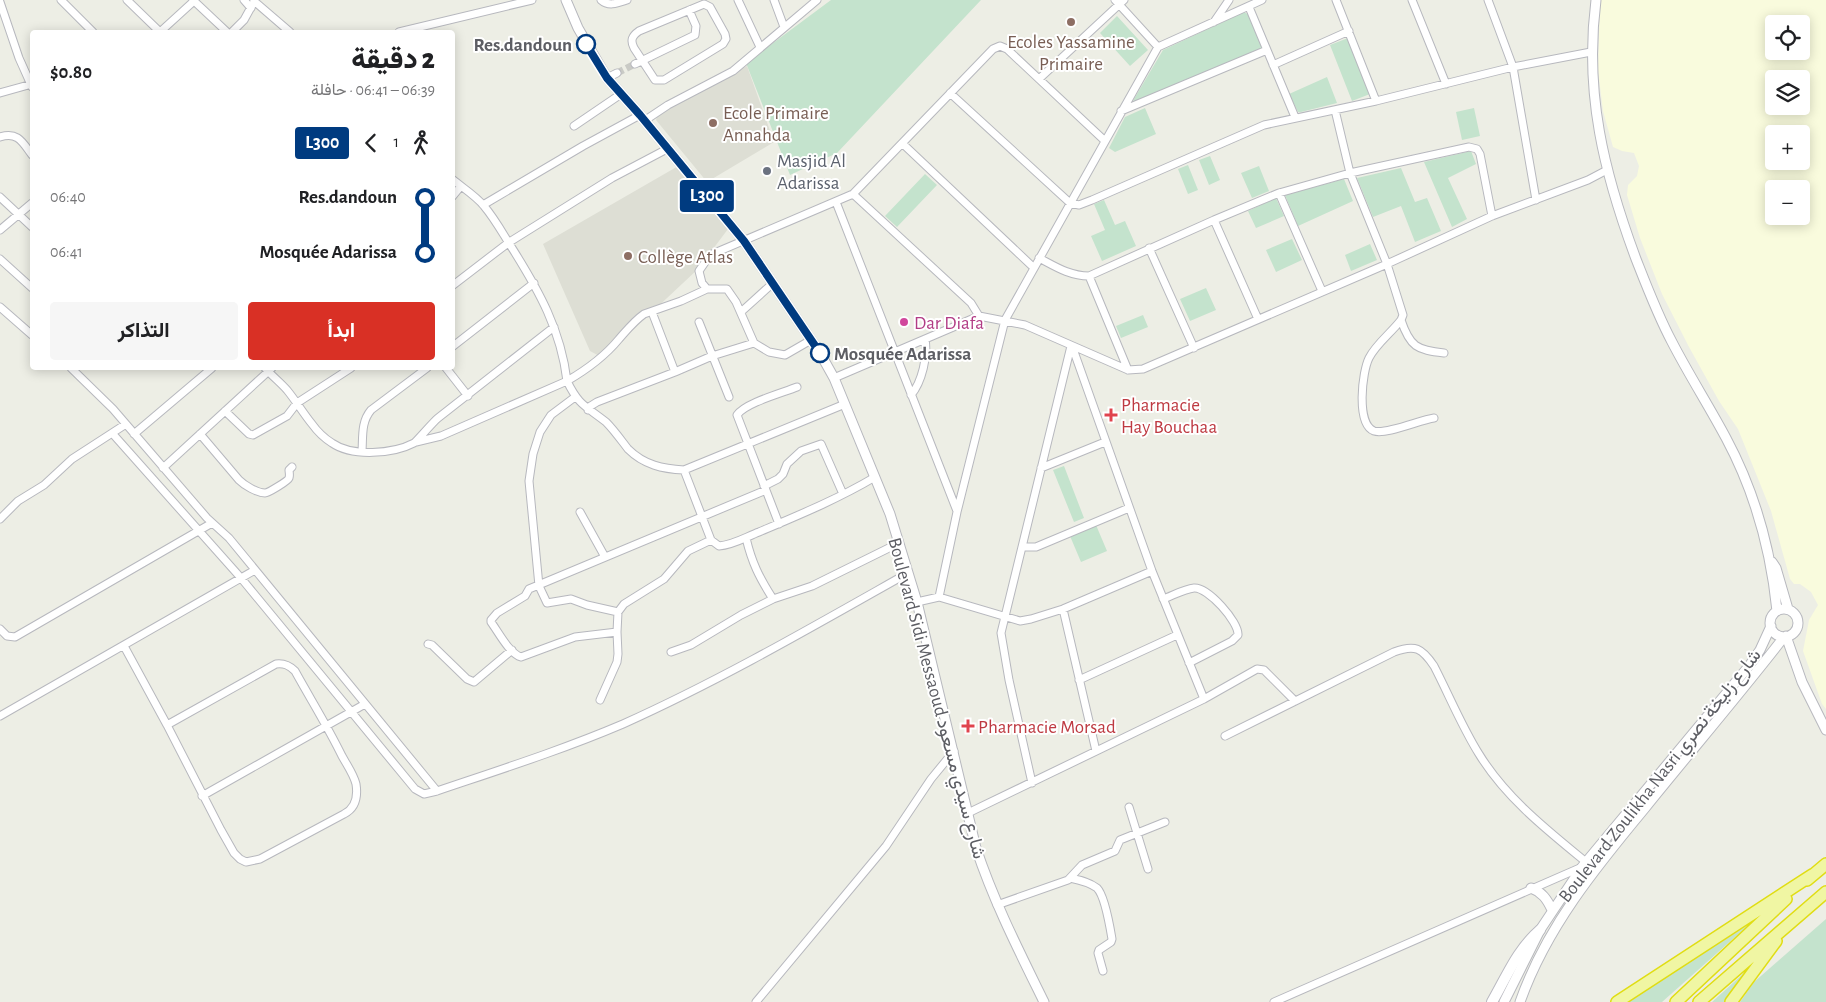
<!DOCTYPE html>
<html lang="ar">
<meta charset="utf-8">
<style>
:root{--surface:#fff;--page:#f6f6f6;--text:#202124;--muted:#757577;--accent:#d93025}
body{margin:0;font-family:"Alegreya Sans",Vazirmatn,sans-serif;background:var(--page);color:var(--text);direction:rtl;height:100vh;display:flex;flex-direction:column;font-size:19px;white-space:nowrap}
*{box-sizing:border-box;margin:0}
p{font-size:16px;color:var(--muted)}
.icon{flex:none;width:28px;height:28px;fill:none;stroke:currentColor;stroke-width:2;stroke-linecap:round;stroke-linejoin:round}
.map{position:relative;flex:1;overflow:hidden;direction:ltr}
.details{position:absolute;left:30px;top:30px;width:425px;height:340px;display:flex;flex-direction:column;background:var(--surface);border-radius:5px;box-shadow:0 2px 12px #0003;direction:rtl}
.details>*{flex:none}
.badge{padding:0 10px;border-radius:4px;font-size:18px;line-height:32px}
.controls{position:absolute;left:1765px;top:15px;display:grid;gap:10px}
.controls a{display:grid;place-items:center;width:45px;height:45px;border-radius:5px;background:var(--surface);box-shadow:0 2px 12px #0003;font-size:25px}
.map>.badge{position:absolute;translate:-50% -50%;box-shadow:0 0 0 2px #fff}
.legs{display:flex;align-items:center;gap:8px;height:55px;padding:0 20px;font-size:16px}
.legs p{margin-inline-start:auto}
.summary{display:flex;align-items:center;justify-content:space-between;height:85px;padding:0 20px}
h1{font-size:28px;font-weight:800;line-height:38px}
.action{display:flex;gap:10px;margin-top:auto;padding:10px 20px}
.action a{flex:1;height:58px;border-radius:5px;background:var(--accent);color:#fff;font-size:20px;font-weight:800;line-height:58px;text-align:center}
.action a+a{background:var(--page);color:var(--text)}
ul{padding:0 20px;list-style:none}
li{display:flex;align-items:center;gap:18px;height:55px;font-size:19px}
li i{display:grid;place-items:center;width:8px;height:100%;margin:0 6px;background:currentColor}
li i::after{content:'';width:12px;height:12px;margin:-6px;border:4px solid;border-radius:50%;background:var(--surface)}
li p{margin-inline-start:auto}
li:first-child i{background:linear-gradient(#0000 50%,currentColor 0)}
li:last-child i{background:linear-gradient(currentColor 50%,#0000 0)}
.map>svg:first-child{display:block}
.commercial{fill:#f9fbdd;fill-rule:evenodd}
.education{fill:#ddded4}
.green{fill:#c4e3cd}
.lines{fill:none;stroke-linecap:round;stroke-linejoin:round}
.minor-tunnel{stroke:#c9cac5;stroke-width:7;stroke-dasharray:7 3.5;stroke-linecap:butt}
.minor-casing{stroke:#b7b8be;stroke-width:9}
.tertiary-casing{stroke:#b7b8be;stroke-width:11}
.secondary-casing{stroke:#b9b9c0;stroke-width:12}
.trunk-casing{stroke:#e0dd13;stroke-width:14}
.minor{stroke:#fff;stroke-width:7}
.tertiary{stroke:#fff;stroke-width:9}
.secondary{stroke:#fff;stroke-width:10}
.trunk{stroke:#f0f6a3;stroke-width:11}
.line-1-casing{stroke:#fff;stroke-width:11}
.line-1{stroke:#003b80;stroke-width:8}
.education-dot{fill:#8d6e63;stroke:#fff;stroke-width:2}
.stop-1-dot{fill:#fff;stroke:#003b80;stroke-width:2.5}
.worship-dot{fill:#6b7280;stroke:#fff;stroke-width:2}
.hotel-dot{fill:#d1479c;stroke:#fff;stroke-width:2}
.health-dot{fill:#e0444e;stroke:#fff;stroke-width:2}
.labels{text-anchor:middle;stroke-width:4;stroke-linejoin:round;paint-order:stroke}
.education-label{font-size:19px;fill:#785e54;stroke:#fff;text-anchor:start}
.stop-label{font-size:19px;font-weight:bold;fill:#5d5e64;stroke:#fff;text-anchor:end}
.worship-label{font-size:19px;fill:#5b616d;stroke:#fff;text-anchor:start}
.hotel-label{font-size:19px;fill:#b23c85;stroke:#fff;text-anchor:start}
.health-label{font-size:19px;fill:#be3a42;stroke:#fff;text-anchor:start}
.street-label{font-size:19px;fill:#5d5e64;stroke:#fff}
</style>
<div class="map">
<svg width="1826" height="1002" viewBox="0 0 1826 1002">
<rect width="100%" height="100%" fill="#edeee5"/>
<path class="commercial" d="M1600 0H1826V709L1822 704 1803 651 1809 620 1818 605 1811 592 1800 584H1794L1790 579 1771 511 1738 429 1719 401 1689 347 1662 294 1640 238 1627 195 1628 185 1637 176 1639 166 1634 153 1622 151 1613 147 1603 111 1598 70ZM1774 24H1801V51H1774ZM1774 79H1801V106H1774ZM1774 134H1801V161H1774ZM1774 189H1801V216H1774Z"/>
<path class="education" d="M747 66 774 142 707 182 656 120 658 113 665 108Z
M680 165 731 225 698 269 603 358 590 351 543 244Z"/>
<path class="green" d="M831 0H981L837 153 790 175 746 63Z
M1244 12 1249 15 1262 48 1133 102 1134 99 1163 50Z
M1117 16 1148 50 1130 66 1100 33Z
M1348 38 1370 94 1352 101 1330 45Z
M1327 77 1337 103 1301 112H1298L1289 94Z
M1145 108 1156 134 1115 152 1109 148 1125 117Z
M1474 108 1480 136 1462 140 1456 112Z
M1471 151 1476 164 1448 178 1467 219 1452 227 1424 162Z
M1210 156 1220 180 1209 185 1199 160Z
M1188 165 1198 190 1188 194 1178 169Z
M1259 166 1269 191 1252 198 1241 173Z
M1401 168 1415 202 1427 198 1441 231 1415 242 1401 206 1373 217 1357 178Z
M925 174 937 185 897 227 885 216Z
M1344 179 1353 201 1298 226 1285 195Z
M1276 198 1284 216 1256 228 1248 211Z
M1104 200 1115 225 1125 221 1136 246 1102 261 1091 236 1105 230 1094 204Z
M1292 239 1302 260 1276 272 1266 250Z
M1370 244 1377 260 1351 271 1345 255Z
M1206 288 1216 310 1190 321 1180 299Z
M1143 315 1148 327 1121 338 1116 326Z
M1064 466 1084 518 1074 522 1053 470Z
M1096 525 1107 551 1081 562 1070 536Z
M1826 919V1002H1740L1754 982Z
M1751 923 1662 1002H1627Z
M1744 973H1746L1727 1002H1712Z"/>
<g class="lines">
<path class="minor-tunnel" d="M617 73 635 64"/>
<defs>
<path id="minor" d="M61 0 93 32
M127 0 160 32
M193 0 227 32
M244 0 251 8
M601 0C609 7 618 3 627 0
M738 0 760 47
M774 0 784 27
M1115 0 1158 47
M1336 0 1376 101
M1412 0 1446 84
M1488 0 1513 67 1536 200
M254 1 290 32
M0 2 19 58 32 87
M704 4 710 7 725 34 726 39 723 44 664 80H655L634 48C630 40 632 36 639 31Z
M1249 7 1295 117
M1214 22 1229 0
M160 32 194 1
M232 32 244 20 255 0
M399 32 532 0
M635 64 695 35 696 26 689 10
M1273 65 1349 31
M607 78 617 73
M1039 79 1124 0
M0 93 32 84
M950 93 1070 203 1079 205 1092 200 1264 125 1376 101 1513 67 1591 52
M1335 110 1350 173 1387 264 1403 315 1401 320C1391 333 1376 344 1369 358 1362 372 1356 424 1374 431 1386 435 1420 420 1434 418
M1121 111 1267 50
M644 121 668 105 733 71 817 0
M574 126 621 94
M0 137C18 131 23 143 32 155
M903 144 1033 267
M1279 193 1322 291
M853 194 971 303 979 316
M0 197 32 227
M452 197 461 186
M836 202 957 511
M483 205 583 146 640 115
M1214 220 1258 319
M0 230 32 203
M1149 248 1194 348
M1039 258C1056 267 1070 276 1089 276L1214 220 1279 193 1350 173 1469 147 1477 149 1480 154 1492 216
M0 259 32 288
M1089 276 1128 370
M452 286 508 243 612 178 667 149
M707 289 681 301 644 314C634 321 627 330 619 339 605 356 586 370 567 381 579 406 586 406 606 422 614 430 621 440 628 449 644 465 663 469 684 470L845 404
M0 307 32 335
M652 312 675 372
M741 312 773 283
M1401 320C1410 347 1417 350 1444 353
M699 322 729 397
M811 340 785 355 769 352 754 343 736 302 727 289H707L702 283 699 271 710 255 853 194 993 49 1000 46 1007 49 1105 141
M1072 346 1152 571 1204 699
M452 347 534 283
M71 368 113 409 207 518 229 538 437 791
M265 368C272 376 280 382 287 390 296 401 303 413 312 424 317 431 324 438 332 443 352 457 393 454 414 443 416 442 433 422 438 418L554 327
M446 368 468 396
M834 378 979 316 1025 325 1128 370 1143 369 1387 264 1492 216 1588 180 1607 170
M911 395C922 382 928 356 925 339
M575 397 551 415 540 432 533 454 529 481 539 586 547 603 571 599 587 605 618 612
M588 410 589 407 597 402 675 372 712 356 754 343
M225 411 249 434 253 435 287 416 297 403 351 368
M112 433 241 578 415 789 424 794 437 791C499 770 562 750 623 724 721 680 814 626 908 573
M134 434 212 368
M200 434 239 480C244 485 257 493 265 493 268 493 288 481 289 478 290 475 289 472 289 470L292 467
M416 442 441 436 567 381C561 330 539 291 512 248 503 234 495 219 484 206 476 196 463 188 452 179
M362 451C363 436 361 422 371 410L427 368
M163 468 272 368
M1041 468 1105 442
M684 470 711 540 719 546C733 545 746 537 759 532 799 515 838 499 875 477
M764 486 778 479 783 474 787 464 801 451 821 444 843 494
M580 512 605 557
M0 519 18 501 44 485 72 459 126 424
M779 524 737 415C745 403 782 393 797 387
M746 538C752 563 759 577 773 599
M1023 547H1036L1129 508
M939 597 957 512 1005 320 1158 47 1262 0
M1163 599C1172 596 1184 589 1194 588 1208 587 1239 622 1238 635L1232 641 1189 663
M917 602 939 597 1020 621 1031 619 1063 609 1152 571
M1063 609 1096 751
M0 629 7 636 15 637 212 523
M617 632 575 637 521 657C509 653 499 633 491 622V620L497 613 525 596 529 589 766 490
M428 644 432 645 467 679 474 682 512 650
M124 646 167 725 221 830 234 853 240 859 246 862 260 859 344 814C356 808 358 797 356 784 354 775 347 765 342 756 328 727 311 700 295 671 289 665 284 663 276 664L167 725
M671 652 691 645 741 615 773 599 812 586 899 543
M1079 680 1177 635
M600 700 617 662 618 654 617 632 618 612 624 604 664 579 688 551 711 540
M0 716 255 570
M1225 736 1394 652C1415 644 1422 648 1434 666 1449 695 1462 727 1479 754 1506 798 1547 830 1586 862
M1032 783 1009 680 1001 633 1071 346
M202 796 365 704
M1129 807 1148 869
M968 813 1204 699 1257 669 1264 670 1295 701
M1070 878C1080 880 1089 882 1097 888 1105 896 1110 927 1112 939L1111 942 1099 950 1098 953 1103 971
M997 905 1068 880 1082 865 1115 851 1120 840 1165 822
M756 1002 886 846 931 779 954 751
M1274 1002 1582 867"/>
<path id="tertiary" d="M566 0 578 28 607 78 640 115 744 241 820 353 834 378 890 514 917 602 976 848C994 902 1019 951 1044 1002
M1596 0C1584 93 1604 173 1636 259 1647 287 1658 316 1672 342 1689 375 1709 406 1726 438 1755 492 1771 551 1777 611
M1772 562 1776 568 1788 609
M1770 623a14 14 0 1 1 28 0a14 14 0 1 1-28 0Z
M1786 636 1802 682 1826 730
M1531 888C1542 892 1547 899 1552 910
M1504 1002 1540 930 1582 867 1749 666 1760 650 1771 626
M1520 1002C1546 928 1596 867 1645 808 1691 751 1739 695 1784 637"/>
<path id="secondary" d="M1492 1002C1507 976 1517 950 1540 930"/>
<path id="trunk" d="M1807 880 1826 864
M1617 1002 1812 875
M1676 1002 1786 899
M1699 1002 1826 892
M1731 1002 1776 941"/>
</defs>
<use href="#minor" class="minor-casing"/>
<use href="#tertiary" class="tertiary-casing"/>
<use href="#secondary" class="secondary-casing"/>
<use href="#trunk" class="trunk-casing"/>
<use href="#minor" class="minor"/>
<use href="#tertiary" class="tertiary"/>
<use href="#secondary" class="secondary"/>
<use href="#trunk" class="trunk"/>
</g>
<g class="lines">
<defs>
<path id="line-1" d="M586 44 607 78 640 115 744 241 820 353"/>
</defs>
<use href="#line-1" class="line-1-casing"/>
<use href="#line-1" class="line-1"/>
</g>
<g class="education-dot">
<circle cx="1071" cy="22" r="5"/>
<circle cx="713" cy="123" r="5"/>
<circle cx="628" cy="256" r="5"/>
</g>
<g class="stop-1-dot">
<circle cx="586" cy="44" r="9"/>
<circle cx="820" cy="353" r="9"/>
</g>
<circle class="worship-dot" cx="767" cy="171" r="5"/>
<circle class="hotel-dot" cx="904" cy="322" r="5"/>
<g class="health-dot">
<path d="M1108.5 407.5h5v5h5v5h-5v5h-5v-5h-5v-5h5z"/>
<path d="M965.5 718.5h5v5h5v5h-5v5h-5v-5h-5v-5h5z"/>
</g>
<g class="labels">
<g class="education-label">
<text x="1071" y="48" text-anchor="middle">Ecoles Yassamine<tspan x="1071" dy="22">Primaire</tspan></text>
<text x="723" y="119">Ecole Primaire<tspan x="723" dy="22">Annahda</tspan></text>
<text x="638" y="263">Collège Atlas</text>
</g>
<g class="stop-label">
<text x="572" y="51">Res.dandoun</text>
<text x="834" y="360" text-anchor="start">Mosquée Adarissa</text>
</g>
<g class="worship-label">
<text x="777" y="167">Masjid Al<tspan x="777" dy="22">Adarissa</tspan></text>
</g>
<g class="hotel-label">
<text x="914" y="329">Dar Diafa</text>
</g>
<g class="health-label">
<text x="1121" y="411">Pharmacie<tspan x="1121" dy="22">Hay Bouchaa</tspan></text>
<text x="978" y="733">Pharmacie Morsad</text>
</g>
<g class="street-label">
<text transform="translate(938 698) rotate(75)" y="7">Boulevard Sidi Messaoud شارع سيدي مسعود</text>
<text transform="translate(1659 775) rotate(-52)" y="7">Boulevard Zoulikha Nasri شارع زليخة نصري</text>
</g>
</g>
</svg>
<div class="controls">
<a><svg class="icon" aria-label="locate" viewBox="0 0 24 24"><circle cx="12" cy="12" r="6"/><path d="M12 2v4M12 18v4M2 12h4M18 12h4"/></svg></a>
<a><svg class="icon" aria-label="layers" viewBox="0 0 24 24"><path d="M12 4l9 5-9 5-9-5zM3 14l9 5 9-5"/></svg></a>
<a>+</a>
<a>−</a>
</div>
<b class="badge" style="left:707px;top:196px;background:#003b80;color:#fff">L300</b>
<section class="details">
<div class="summary"><div><h1>2 دقيقة</h1><p>06:39 – 06:41 · حافلة</p></div><b>$0.80</b></div>
<div class="legs"><svg class="icon" aria-label="walk" viewBox="0 0 24 24"><circle cx="13" cy="4" r="2"/><path d="M13 8l-2 6 4 7M11 14l-3 7M7 12l3-4h3l4 4"/></svg>1<svg class="icon" aria-label="back" viewBox="0 0 24 24"><path d="M15 5l-7 7 7 7"/></svg><b class="badge" style="background:#003b80;color:#fff">L300</b></div>
<ul>
<li><i style="color:#003b80"></i><b>Res.dandoun</b><p>06:40</p></li>
<li><i style="color:#003b80"></i><b>Mosquée Adarissa</b><p>06:41</p></li>
</ul>
<div class="action"><a>ابدأ</a><a>التذاكر</a></div>
</section>
</div>
